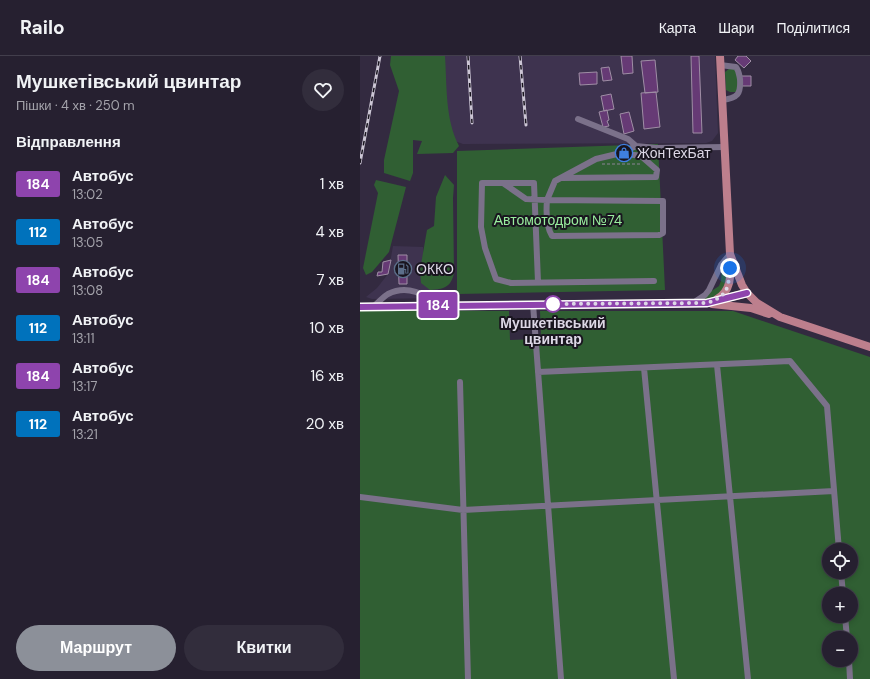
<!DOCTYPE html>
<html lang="uk">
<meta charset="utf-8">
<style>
:root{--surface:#262030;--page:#322d3c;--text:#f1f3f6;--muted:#a4a3ab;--line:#423e4c;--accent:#8c9099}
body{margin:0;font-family:"DM Sans",sans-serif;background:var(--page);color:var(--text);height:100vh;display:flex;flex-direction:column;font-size:15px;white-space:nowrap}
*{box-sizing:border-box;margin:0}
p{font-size:13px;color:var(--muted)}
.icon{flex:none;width:22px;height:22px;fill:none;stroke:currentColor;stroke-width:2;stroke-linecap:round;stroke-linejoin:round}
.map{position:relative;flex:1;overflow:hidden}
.drawer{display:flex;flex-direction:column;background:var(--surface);width:360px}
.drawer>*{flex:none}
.badge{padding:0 8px;border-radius:3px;font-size:14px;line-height:26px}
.fabs{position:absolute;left:462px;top:487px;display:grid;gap:8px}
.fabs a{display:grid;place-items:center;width:36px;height:36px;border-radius:50%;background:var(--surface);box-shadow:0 2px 6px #0003,0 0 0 1px var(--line);font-size:20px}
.you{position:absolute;width:20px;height:20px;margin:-10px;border:3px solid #fff;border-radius:50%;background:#1a73e8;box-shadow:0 0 0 6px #1a73e833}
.map>.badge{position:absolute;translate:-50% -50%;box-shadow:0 0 0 2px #fff}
h2{padding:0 16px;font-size:15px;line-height:36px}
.round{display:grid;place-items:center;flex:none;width:42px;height:42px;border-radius:21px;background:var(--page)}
.overview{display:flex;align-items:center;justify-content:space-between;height:68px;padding:0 16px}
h1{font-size:19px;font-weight:700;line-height:30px}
.cta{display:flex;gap:8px;margin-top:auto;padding:8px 16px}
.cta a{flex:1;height:46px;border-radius:24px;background:var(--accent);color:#fff;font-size:16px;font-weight:700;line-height:46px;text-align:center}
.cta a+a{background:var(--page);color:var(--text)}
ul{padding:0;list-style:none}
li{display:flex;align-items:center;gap:12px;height:48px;padding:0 16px}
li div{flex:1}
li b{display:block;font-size:15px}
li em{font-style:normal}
li .badge{min-width:44px;font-weight:700;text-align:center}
header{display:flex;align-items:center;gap:24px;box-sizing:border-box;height:56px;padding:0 20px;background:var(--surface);border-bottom:1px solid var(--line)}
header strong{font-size:19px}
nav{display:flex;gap:22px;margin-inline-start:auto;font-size:14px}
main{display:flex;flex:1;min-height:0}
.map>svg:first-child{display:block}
.built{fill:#3e334f}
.green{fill:#305f33;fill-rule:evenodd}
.building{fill:#663a75;stroke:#9f8ea5}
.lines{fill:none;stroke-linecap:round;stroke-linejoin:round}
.path{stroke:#8b8496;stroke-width:1;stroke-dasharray:3 2;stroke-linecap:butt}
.minor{stroke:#7b718a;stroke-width:6}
.major{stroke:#bd7f8d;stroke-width:8}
.rail-casing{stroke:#ccc6d5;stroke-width:3}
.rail{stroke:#19151f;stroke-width:1.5;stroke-dasharray:4.5;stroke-linecap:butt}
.line-casing{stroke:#fff;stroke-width:9}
.line{stroke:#8e44ad;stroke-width:6}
.walk{stroke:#ddd8e6;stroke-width:4;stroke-dasharray:0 7.2}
.stop-dot{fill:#fff;stroke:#8e44ad;stroke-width:2}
.labels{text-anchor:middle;stroke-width:4;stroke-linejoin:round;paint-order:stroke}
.poi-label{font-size:14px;fill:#ddd8e6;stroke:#19151f;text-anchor:start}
.park-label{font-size:14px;fill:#9aee9e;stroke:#19151f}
.stop-label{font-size:14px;font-weight:bold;fill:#ddd8e6;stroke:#19151f}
</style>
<header>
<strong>Railo</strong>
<nav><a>Карта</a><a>Шари</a><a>Поділитися</a></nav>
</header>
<main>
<section class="drawer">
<div class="overview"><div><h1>Мушкетівський цвинтар</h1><p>Пішки · 4 хв · 250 m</p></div><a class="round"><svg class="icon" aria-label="heart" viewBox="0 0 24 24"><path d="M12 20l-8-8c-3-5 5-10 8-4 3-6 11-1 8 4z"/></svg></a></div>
<h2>Відправлення</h2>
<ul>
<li><span class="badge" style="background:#8e44ad;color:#fff">184</span><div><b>Автобус</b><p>13:02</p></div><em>1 хв</em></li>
<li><span class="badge" style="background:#0072bc;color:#fff">112</span><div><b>Автобус</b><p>13:05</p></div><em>4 хв</em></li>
<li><span class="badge" style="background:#8e44ad;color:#fff">184</span><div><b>Автобус</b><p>13:08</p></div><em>7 хв</em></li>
<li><span class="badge" style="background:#0072bc;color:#fff">112</span><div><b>Автобус</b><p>13:11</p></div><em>10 хв</em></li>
<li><span class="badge" style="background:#8e44ad;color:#fff">184</span><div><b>Автобус</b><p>13:17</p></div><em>16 хв</em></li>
<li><span class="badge" style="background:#0072bc;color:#fff">112</span><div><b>Автобус</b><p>13:21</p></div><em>20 хв</em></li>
</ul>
<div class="cta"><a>Маршрут</a><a>Квитки</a></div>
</section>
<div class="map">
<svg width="510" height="623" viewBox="0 0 510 623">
<rect width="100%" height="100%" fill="#332a40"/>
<path class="built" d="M76 0H355L358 77 352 85 346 87 103 88 92 84Z
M33 190 63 191V206L75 231 87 240 82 242 12 243 6 241 17 232 28 218Z"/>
<path class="green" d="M31 0H85C87 30 85 63 99 90L93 97 57 98 62 85 53 84V117L50 125 24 117V104L39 35 30 9Z
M370 12 376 13 379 33 376 36H370L366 34 365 16Z
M298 88 305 234 97 238V95Z
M85 119 94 129 93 142 94 217C91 232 83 233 70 234L61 227 60 214 67 174 74 170 76 141Z
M16 124 46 131 29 196 12 216 6 219 3 212 18 137 14 129Z
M366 210V224L361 239 346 244H338L359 230 361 225 362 212Z
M0 254 149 255 150 284 181 283 180 255H373L510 301V623H0ZM469 494H491V516H469ZM469 538H491V560H469ZM469 582H491V604H469Z"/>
<path class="building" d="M261 0H272L273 17 263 18Z
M331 0H339L342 77H333Z
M378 0H386L391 5 384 12 375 4Z
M295 4 298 36 285 37 281 5Z
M249 11 252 24 243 25 241 12Z
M237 16V28L220 29 219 17Z
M381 20H391V30H382Z
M296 36 300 71 284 73 281 37Z
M251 38 254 53 244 55 241 40Z
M247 54 249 64 247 65 249 70 243 71 239 56Z
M269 56 274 75 264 78 260 58Z
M38 199H47V228H39Z
M31 204 28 218 17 220 18 216H22L23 206Z"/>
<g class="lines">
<path class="path" d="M242 108H280"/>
<path class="minor" d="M360 9 376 11C379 15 379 18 380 23 381 38 378 42 362 44
M218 63 268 83 276 90
M202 122 296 121 297 114 281 100 261 97
M143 127H174L178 226
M187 144 303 145V177L299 179 192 180C186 170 186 156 187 144Z
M294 225 151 227 136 223 125 192 121 171 122 127H143L166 143 187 144 195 125 236 103 261 97 276 90 297 92 365 91
M333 247 345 239 349 234 361 209 370 198
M173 248 201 623
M14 250C19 246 23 241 28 238 48 228 65 239 81 249
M357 309 388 623
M284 312 314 623
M178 316 430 305 467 350 479 494
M100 326 108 623
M0 441 103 454 474 435
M481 516 483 538
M485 560 487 582
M489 604 490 623"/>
<path class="major" d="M360 0 370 198 382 229 387 237 397 247 420 261 510 291
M357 243C371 235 371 220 370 206
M352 248 391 252 409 258
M0 251 347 247 387 237"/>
<defs>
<path id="rail" d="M108 0 112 67
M160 0 166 69
M0 107 20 0"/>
</defs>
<use href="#rail" class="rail-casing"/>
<use href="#rail" class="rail"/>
</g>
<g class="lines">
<defs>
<path id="line" d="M0 251 347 247 387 237"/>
</defs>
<use href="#line" class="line-casing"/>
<use href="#line" class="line"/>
<path class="walk" d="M193 248H189L347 247C368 240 368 233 370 212"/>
</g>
<defs>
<symbol id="shop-ring" viewBox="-11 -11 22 22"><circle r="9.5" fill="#19151f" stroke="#3f7fe0" stroke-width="1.5"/><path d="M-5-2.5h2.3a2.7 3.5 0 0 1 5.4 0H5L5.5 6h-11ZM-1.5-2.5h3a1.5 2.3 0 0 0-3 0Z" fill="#3f7fe0"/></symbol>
<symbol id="fuel-ring" viewBox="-11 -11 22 22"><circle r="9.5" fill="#19151f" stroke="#5c6f8a" stroke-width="1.5"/><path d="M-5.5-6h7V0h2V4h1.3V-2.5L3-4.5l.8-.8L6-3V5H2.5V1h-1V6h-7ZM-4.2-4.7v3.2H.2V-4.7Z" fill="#5c6f8a"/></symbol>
</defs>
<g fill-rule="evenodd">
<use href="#shop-ring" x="254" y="87" width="20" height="20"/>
<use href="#fuel-ring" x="33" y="203" width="20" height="20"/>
</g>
<circle class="stop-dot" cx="193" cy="248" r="8"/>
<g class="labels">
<g class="poi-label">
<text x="277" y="102">ЖонТехБат</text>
<text x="56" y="218">ОККО</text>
</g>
<g class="park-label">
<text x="198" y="169">Автомотодром №74</text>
</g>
<g class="stop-label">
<text x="193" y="272">Мушкетівський<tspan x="193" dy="16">цвинтар</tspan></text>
</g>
</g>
</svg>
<div class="fabs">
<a><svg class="icon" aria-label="locate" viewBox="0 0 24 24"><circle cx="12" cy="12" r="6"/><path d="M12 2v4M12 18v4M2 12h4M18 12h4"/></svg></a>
<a>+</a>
<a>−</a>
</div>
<div class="you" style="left:370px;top:212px"></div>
<b class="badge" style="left:78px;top:249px;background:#8e44ad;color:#fff">184</b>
</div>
</main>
